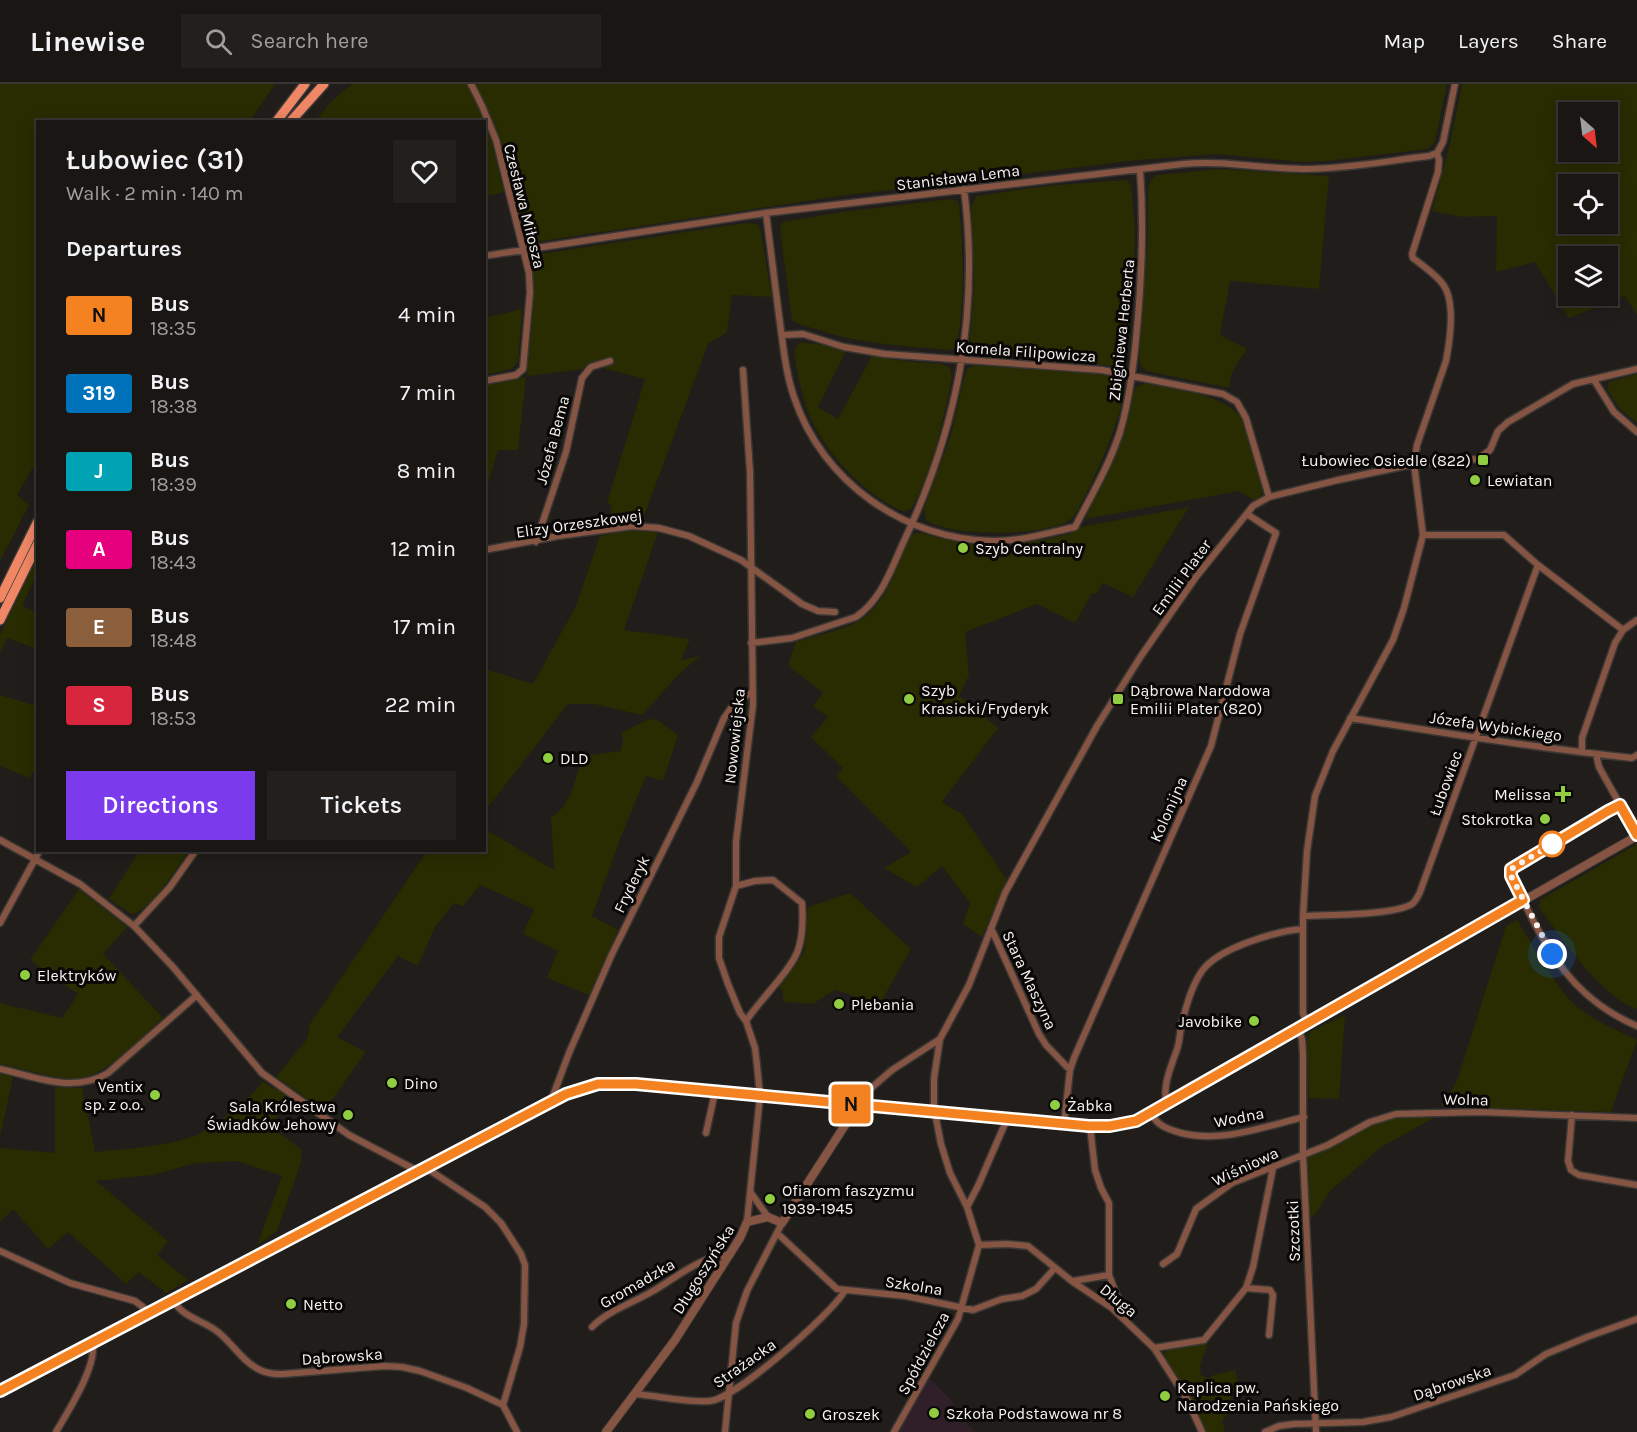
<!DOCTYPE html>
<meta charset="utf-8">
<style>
:root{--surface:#191614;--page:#221f1d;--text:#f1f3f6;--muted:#9f9fa0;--line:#373534;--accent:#7c3aed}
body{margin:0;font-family:Karla,sans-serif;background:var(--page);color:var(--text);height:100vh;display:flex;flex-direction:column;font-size:22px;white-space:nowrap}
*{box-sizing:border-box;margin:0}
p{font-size:20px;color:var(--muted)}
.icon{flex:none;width:33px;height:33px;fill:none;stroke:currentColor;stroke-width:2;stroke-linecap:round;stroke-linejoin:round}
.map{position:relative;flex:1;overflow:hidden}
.side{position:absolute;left:36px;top:36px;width:450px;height:732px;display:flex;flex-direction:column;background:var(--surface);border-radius:0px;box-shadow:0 3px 15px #0003,0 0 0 2px var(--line)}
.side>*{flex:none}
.badge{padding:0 12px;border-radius:4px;font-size:21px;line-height:39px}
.needle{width:39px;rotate:152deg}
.tools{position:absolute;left:1558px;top:18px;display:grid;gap:12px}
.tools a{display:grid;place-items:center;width:60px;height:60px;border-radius:0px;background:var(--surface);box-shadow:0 3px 15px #0003,0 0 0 2px var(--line);font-size:30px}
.you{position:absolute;width:30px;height:30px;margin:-15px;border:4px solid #fff;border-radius:50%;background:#1a73e8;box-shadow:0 0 0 9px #1a73e833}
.map>.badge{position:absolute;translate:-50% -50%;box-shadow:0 0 0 3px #fff}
h2{padding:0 30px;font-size:22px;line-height:54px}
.round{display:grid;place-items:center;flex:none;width:63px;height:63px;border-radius:0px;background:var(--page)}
.summary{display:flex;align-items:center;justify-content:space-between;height:102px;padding:0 30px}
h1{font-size:28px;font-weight:600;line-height:45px}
.cta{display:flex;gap:12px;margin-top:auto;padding:12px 30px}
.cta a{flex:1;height:69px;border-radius:0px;background:var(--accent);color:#fff;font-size:24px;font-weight:600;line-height:69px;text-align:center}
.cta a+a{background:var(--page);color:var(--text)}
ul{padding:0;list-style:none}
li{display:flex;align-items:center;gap:18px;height:78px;padding:0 30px}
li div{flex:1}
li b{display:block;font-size:22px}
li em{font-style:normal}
li .badge{min-width:66px;font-weight:700;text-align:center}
header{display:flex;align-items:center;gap:36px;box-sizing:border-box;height:84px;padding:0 30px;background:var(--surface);border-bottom:2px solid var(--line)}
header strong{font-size:28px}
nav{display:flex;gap:33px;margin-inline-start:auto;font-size:21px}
.search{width:420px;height:54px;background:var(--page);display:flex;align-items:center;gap:15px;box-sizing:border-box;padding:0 21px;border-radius:0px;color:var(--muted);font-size:22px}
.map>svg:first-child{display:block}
.education{fill:#301f28}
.green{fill:#282c00;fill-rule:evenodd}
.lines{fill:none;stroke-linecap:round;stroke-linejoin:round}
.minor-casing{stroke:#3b3734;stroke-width:9}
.tertiary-casing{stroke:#3b3734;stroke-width:10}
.primary-casing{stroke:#3b3734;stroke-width:12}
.minor{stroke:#865443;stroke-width:6}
.tertiary{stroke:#865443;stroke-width:8}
.primary{stroke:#ef8765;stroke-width:9}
.line-casing{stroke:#fff;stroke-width:14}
.line{stroke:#f58220;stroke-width:9}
.walk{stroke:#f6f3f1;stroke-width:6;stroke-dasharray:0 10.8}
.poi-dot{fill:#90cd40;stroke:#090807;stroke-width:2}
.stop-dot{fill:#fff;stroke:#f58220;stroke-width:3}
.labels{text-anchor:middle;stroke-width:6;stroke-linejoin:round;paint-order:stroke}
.street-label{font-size:16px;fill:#f6f3f1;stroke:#090807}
.poi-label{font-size:16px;fill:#f6f3f1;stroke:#090807;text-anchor:start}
</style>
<header>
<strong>Linewise</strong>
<div class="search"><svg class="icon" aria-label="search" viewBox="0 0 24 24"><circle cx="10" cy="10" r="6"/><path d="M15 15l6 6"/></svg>Search here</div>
<nav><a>Map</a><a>Layers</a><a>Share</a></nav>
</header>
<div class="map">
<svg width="1637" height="1348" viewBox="0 0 1637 1348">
<rect width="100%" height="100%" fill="#211d1a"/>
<path class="education" d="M929 1294 951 1316 969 1343 976 1348H898Z"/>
<path class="green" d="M0 0H275L250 37 38 38 37 376 17 411 29 421 0 477Z
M352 0H1447L1436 53 1434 59 1428 65 1326 77 1301 78 1216 70 1139 76 840 112 535 158 528 155 523 146 503 59 493 64 504 108 485 113 484 38H314L331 18Z
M1462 0H1637V231L1625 212 1569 234 1535 178 1496 188 1497 132 1462 133 1432 127 1449 64ZM1569 28H1608V68H1569ZM1608 100V140H1569V100ZM1569 172H1608V212H1569Z
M1220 85 1329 92 1319 205 1230 197 1220 251 1247 265 1232 288 1229 304 1146 287 1141 282 1139 275 1148 157V104L1151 96 1156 91Z
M1125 96 1128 97 1131 102 1135 145 1134 189 1126 278 1123 280 1116 282 976 269 970 256 974 200 971 124 976 112 1046 102Z
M950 115 957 117 959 121C963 162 965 202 960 242 958 250 958 258 955 265L949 266C903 262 857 260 813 244 806 242 798 241 792 236L780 145 782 138 842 128Z
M745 139 756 140 760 144 772 213 732 211 727 248 708 260 643 435 633 434 612 442 611 421 607 419 645 295 599 283 527 292 533 226 532 184 534 174 541 170Z
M522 225 518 278 511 285 485 291V234Z
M800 258 824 261 846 267 818 323 838 335 872 272 905 277 942 280 950 284 952 293C944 334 932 390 911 425 903 429 897 425 890 421 857 402 826 368 810 333 801 312 797 288 794 266Z
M974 281 1100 290C1108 291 1120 292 1123 301 1130 318 1086 417 1073 433 1055 454 947 453 926 436L924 424 951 351 965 290 967 285Z
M1637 290V339L1619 324 1607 305 1609 298Z
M526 293 518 366H498L485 410V301Z
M1145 299C1173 305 1229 310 1243 337 1253 357 1257 383 1263 405L1261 412 1254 416 1239 407 1085 435 1117 367 1135 304Z
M1189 423 1133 513 1103 499 1096 510 1092 509 1075 539 1037 520 965 548 969 591 959 612 998 644 942 718 962 730 1007 796 982 853 963 840 970 819 942 782 917 803 884 784 911 768 836 692 843 684 811 653 828 633 813 622 823 609 788 581 796 558C817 551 842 547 862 535 886 520 898 478 911 452L916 449H922C967 463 1009 464 1055 453 1063 451 1075 450 1080 443Z
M628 446 658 448 624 546 690 555 681 576 700 572 679 590 642 631 594 620H568L485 727V585L533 600 576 522 600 452Z
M37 474V490L22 522 37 528V565L7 554 0 568V551Z
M0 611 37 622V680L30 694 0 682Z
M656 635 678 651 663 697 646 692 622 750 592 832 618 846 589 913 587 910 547 894 558 867 523 850 534 825 480 801 463 822 454 819 435 843 418 882 398 872 337 953 366 968 324 1027 276 993 307 955 310 940 427 767 484 766 485 745 554 786 551 733C571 724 576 691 583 672L621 667 623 653 621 649 647 636Z
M1637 760V925C1598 911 1564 856 1539 824L1540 816Z
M139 767H189C178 782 150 828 131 830L109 815Z
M79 805 127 843 103 870 163 934C140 954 102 999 68 995 45 992 22 985 0 980V919L62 934 78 910 30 876Z
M850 809 911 865 874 930 851 911 835 906 813 920 783 918V907L777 902 804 869 808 823Z
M1517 836C1534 863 1550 894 1572 918 1589 935 1615 945 1637 956L1611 1028 1441 1022 1457 997 1506 842Z
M1345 931 1339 1015 1309 1014 1307 956 1311 947Z
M0 989 13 993 0 1053Z
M261 997 293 1015 269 1042 301 1065V1078L277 1147 257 1161 282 1092 237 1077 196 1079 152 1091 96 1097 168 1157 157 1171 188 1196 166 1209 139 1188 126 1200 68 1148 48 1165 13 1125 0 1138V1064L55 1069V1003L82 1004 95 1068C122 1065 175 1062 199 1050 222 1037 242 1020 261 1001Z
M1431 1030 1432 1035 1381 1063 1330 1107 1319 1125 1309 1137 1308 1072 1371 1041 1398 1032Z
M1199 1258 1208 1259 1200 1281 1201 1291 1208 1295 1214 1291 1235 1286 1239 1306 1232 1308 1228 1330 1222 1336 1225 1348H1205L1190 1314 1164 1274V1270L1168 1265Z"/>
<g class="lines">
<defs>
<path id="minor" d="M471 0 482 22 496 56 529 189 530 208 523 285 516 291 484 297
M766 129C770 163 775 198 779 232 783 259 785 287 794 313 822 398 905 456 994 457 1022 457 1048 449 1075 443 1091 412 1109 382 1120 348 1130 314 1134 280 1137 244 1142 191 1144 139 1140 85
M484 172 766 129 1183 80C1224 76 1263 85 1304 85 1345 85 1387 77 1429 72L1437 69
M782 251 803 250 844 263 885 270 1102 286 1223 310 1237 318 1246 334 1269 413
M743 286 750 388 753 621 736 758V802L719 853V874L728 900 740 929 746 937 755 964 757 981 760 1012 747 1138
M1594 296 1614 328 1637 348
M1423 451H1504L1538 481 1623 546
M536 458 566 368 582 294 591 283 610 277
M484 466 558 452 633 442 659 444 689 452 741 476 802 520 818 527 835 528
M751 559 792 554 856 533C882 515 891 485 904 457 957 344 980 230 964 105
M1350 634C1444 649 1538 664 1632 674L1637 671
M1582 667V654L1615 559 1623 546 1637 536
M1596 670 1599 683 1637 751
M1620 721 1517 780 1511 785V792C1543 857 1566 912 1637 942
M0 756 80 800 134 842 173 883 262 989 349 1051 414 1085 431 1087 485 1123 501 1139 521 1170 525 1181 524 1240 520 1263 503 1321
M736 802 755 797 773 796 802 819C803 834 803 852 798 866 792 885 759 917 746 937
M1303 832C1327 831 1395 831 1412 820 1416 817 1418 812 1420 808L1538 481
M0 839 40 766
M134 842 170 803 196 766
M991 844 1039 950 1046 961 1070 986
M1307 940 1303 929V832L1307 767 1315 712 1333 667 1393 556 1404 524 1423 451 1414 380 1417 361 1446 277C1450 256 1456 216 1442 199 1434 189 1423 182 1413 174L1412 170 1438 88 1439 76 1437 69 1443 58 1455 0
M1298 945 1302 955 1303 971V1071L1316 1348
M0 985C36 993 73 1010 108 989L197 911
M551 1017 569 969 612 870 697 698 724 634 737 616 753 608
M1167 1020C1161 1002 1173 979 1178 962 1180 954 1180 946 1182 939 1186 922 1192 901 1202 887 1218 864 1276 847 1303 845
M858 1021 870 1005 892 986 940 955 969 901 1005 809 1097 642 1141 572 1196 493 1253 422 1269 413 1338 396 1414 380 1478 375 1490 366 1498 347 1508 338 1573 300 1637 285
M1151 1029C1157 1042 1168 1045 1181 1049 1222 1059 1263 1043 1304 1033
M1572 1031 1568 1077 1571 1086 1579 1091 1637 1101
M1064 1040 1070 986 1074 974 1211 662 1240 550 1276 449 1247 430
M1090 1042 1095 1086 1101 1104 1109 1119V1191L1126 1235
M706 1049 715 1008
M751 1109 768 1133
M967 1123 978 1102 1007 1035
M777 1149 837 1205 906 1212 973 1226 1002 1215 1022 1212 1036 1205 1055 1184
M979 1161 1007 1160 1028 1162 1073 1198 1112 1224 1154 1264 1188 1317 1202 1348
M0 1167 70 1199 135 1217 143 1223 147 1230
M1163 1180 1177 1170 1196 1125 1232 1099 1328 1061 1370 1038 1396 1030 1480 1028 1637 1034
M1073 1197 1109 1191
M1246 1204 1270 1206 1273 1211 1269 1251
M1098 1215 1108 1211 1112 1202
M173 1216C183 1234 203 1236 218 1248 233 1260 243 1278 260 1286 268 1290 275 1290 283 1290L385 1282 402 1283 420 1287 467 1304 503 1321 517 1348
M592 1243C609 1226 633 1219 653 1207 674 1195 705 1169 730 1171
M1154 1264 1204 1256 1246 1204 1253 1183 1273 1084
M636 1310C659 1312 687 1319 710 1317 735 1315 830 1231 844 1208
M56 1348C67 1329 99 1279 92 1259
M725 1348 736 1239 747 1207 782 1139
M894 1348 958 1235 979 1161 967 1123 950 1089 941 1060 934 1024V994L940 955
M1265 1348 1279 1342 1294 1340 1363 1338 1391 1333 1515 1291 1546 1270 1587 1253 1637 1235"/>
<path id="tertiary" d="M0 1307 566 1010 598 1000H636L1090 1042H1110L1136 1037 1637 752
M606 1348 675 1256 740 1154 747 1138 768 1133 782 1139 858 1021"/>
<path id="primary" d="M276 38 305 0
M290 38 324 0
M0 514 38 437
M0 536 38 459"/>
</defs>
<use href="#minor" class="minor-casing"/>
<use href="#tertiary" class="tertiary-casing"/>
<use href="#primary" class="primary-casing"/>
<use href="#minor" class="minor"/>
<use href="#tertiary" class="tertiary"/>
<use href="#primary" class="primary"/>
</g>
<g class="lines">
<defs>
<path id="line" d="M0 1307 566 1010 598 1000H636L1089 1042H1110L1136 1037 1523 816 1511 792V785L1608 727 1620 721 1637 751"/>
</defs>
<use href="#line" class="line-casing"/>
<use href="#line" class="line"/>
<path class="walk" d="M1552 870 1511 792V785L1554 759 1552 760"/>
</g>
<g class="poi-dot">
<rect x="1477" y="370" width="12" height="12" rx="3"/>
<circle cx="1475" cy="396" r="6"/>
<circle cx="963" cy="464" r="6"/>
<circle cx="909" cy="615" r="6"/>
<rect x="1112" y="609" width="12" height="12" rx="3"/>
<circle cx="548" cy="674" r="6"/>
<path d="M1560 701h6v6h6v6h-6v6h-6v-6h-6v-6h6z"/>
<circle cx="1545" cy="735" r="6"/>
<circle cx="25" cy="891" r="6"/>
<circle cx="839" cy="920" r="6"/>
<circle cx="1254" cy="937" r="6"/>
<circle cx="392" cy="999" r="6"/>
<circle cx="155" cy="1011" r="6"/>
<circle cx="1055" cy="1021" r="6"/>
<circle cx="348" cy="1031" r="6"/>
<circle cx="770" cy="1115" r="6"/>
<circle cx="291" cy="1220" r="6"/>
<circle cx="1165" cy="1312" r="6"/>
<circle cx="934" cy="1329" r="6"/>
<circle cx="810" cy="1330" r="6"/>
</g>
<circle class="stop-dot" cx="1552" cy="760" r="12"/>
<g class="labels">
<g class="street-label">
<text transform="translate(958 93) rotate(-7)" y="6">Stanisława Lema</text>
<text transform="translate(525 122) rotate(76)" y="6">Czesława Miłosza</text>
<text transform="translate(1121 246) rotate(-84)" y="6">Zbigniewa Herberta</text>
<text transform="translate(1026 267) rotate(4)" y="6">Kornela Filipowicza</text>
<text transform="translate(552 356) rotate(-75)" y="6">Józefa Bema</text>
<text transform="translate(579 439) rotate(-8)" y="6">Elizy Orzeszkowej</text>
<text transform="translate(1181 493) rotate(-54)" y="6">Emilii Plater</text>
<text transform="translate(1496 642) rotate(8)" y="6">Józefa Wybickiego</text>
<text transform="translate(734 652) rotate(-84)" y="6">Nowowiejska</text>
<text transform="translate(1445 699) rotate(-70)" y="6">Łubowiec</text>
<text transform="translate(1168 725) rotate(-66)" y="6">Kolonijna</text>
<text transform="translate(631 800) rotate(-64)" y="6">Fryderyk</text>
<text transform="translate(1030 896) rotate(65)" y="6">Stara Maszyna</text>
<text transform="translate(1466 1015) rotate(1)" y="6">Wolna</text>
<text transform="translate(1239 1033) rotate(-11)" y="6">Wodna</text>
<text transform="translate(1245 1082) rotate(-25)" y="6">Wiśniowa</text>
<text transform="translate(1293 1147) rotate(-92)" y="6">Szczotki</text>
<text transform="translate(703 1185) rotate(-58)" y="6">Długoszyńska</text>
<text transform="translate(637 1199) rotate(-30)" y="6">Gromadzka</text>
<text transform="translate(914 1201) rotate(9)" y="6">Szkolna</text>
<text transform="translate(1119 1216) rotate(39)" y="6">Długa</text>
<text transform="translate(923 1269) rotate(-62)" y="6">Spółdzielcza</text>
<text transform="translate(342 1272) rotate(-4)" y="6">Dąbrowska</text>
<text transform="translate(744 1279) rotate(-35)" y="6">Strażacka</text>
<text transform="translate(1452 1298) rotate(-19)" y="6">Dąbrowska</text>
</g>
<g class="poi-label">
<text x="1471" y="382" text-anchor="end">Łubowiec Osiedle (822)</text>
<text x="1487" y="402">Lewiatan</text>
<text x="975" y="470">Szyb Centralny</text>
<text x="921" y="612">Szyb<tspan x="921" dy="18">Krasicki/Fryderyk</tspan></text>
<text x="1130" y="612">Dąbrowa Narodowa<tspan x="1130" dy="18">Emilii Plater (820)</tspan></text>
<text x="560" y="680">DLD</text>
<text x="1551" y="716" text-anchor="end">Melissa</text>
<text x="1533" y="741" text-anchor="end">Stokrotka</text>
<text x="37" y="897">Elektryków</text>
<text x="851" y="926">Plebania</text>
<text x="1242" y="943" text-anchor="end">Javobike</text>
<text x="404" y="1005">Dino</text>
<text x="143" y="1008" text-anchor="end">Ventix<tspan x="143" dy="18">sp. z o.o.</tspan></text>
<text x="1067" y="1027">Żabka</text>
<text x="336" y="1028" text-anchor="end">Sala Królestwa<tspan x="336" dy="18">Świadków Jehowy</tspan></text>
<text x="782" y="1112">Ofiarom faszyzmu<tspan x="782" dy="18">1939-1945</tspan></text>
<text x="303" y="1226">Netto</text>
<text x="1177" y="1309">Kaplica pw.<tspan x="1177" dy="18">Narodzenia Pańskiego</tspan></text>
<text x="946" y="1335">Szkoła Podstawowa nr 8</text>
<text x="822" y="1336">Groszek</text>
</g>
</g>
</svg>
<div class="tools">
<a><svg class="needle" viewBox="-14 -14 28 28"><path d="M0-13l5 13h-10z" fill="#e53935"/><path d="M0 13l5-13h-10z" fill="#9f9fa0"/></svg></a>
<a><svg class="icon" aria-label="locate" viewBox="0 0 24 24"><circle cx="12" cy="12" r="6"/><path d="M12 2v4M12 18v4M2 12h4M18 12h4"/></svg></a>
<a><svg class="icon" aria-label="layers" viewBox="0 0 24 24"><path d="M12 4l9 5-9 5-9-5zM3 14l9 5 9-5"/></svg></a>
</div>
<div class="you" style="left:1552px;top:870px"></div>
<b class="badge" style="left:851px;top:1020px;background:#f58220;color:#111">N</b>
<section class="side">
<div class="summary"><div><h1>Łubowiec (31)</h1><p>Walk · 2 min · 140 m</p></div><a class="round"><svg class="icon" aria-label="heart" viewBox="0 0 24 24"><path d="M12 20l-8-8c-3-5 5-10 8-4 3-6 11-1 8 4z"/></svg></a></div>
<h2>Departures</h2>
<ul>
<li><span class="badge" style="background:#f58220;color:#111">N</span><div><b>Bus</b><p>18:35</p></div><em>4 min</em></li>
<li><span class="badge" style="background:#0072bc;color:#fff">319</span><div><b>Bus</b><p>18:38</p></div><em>7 min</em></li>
<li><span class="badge" style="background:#00a3b4;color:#fff">J</span><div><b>Bus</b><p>18:39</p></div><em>8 min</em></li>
<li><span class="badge" style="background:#e6007e;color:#fff">A</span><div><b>Bus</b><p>18:43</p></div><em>12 min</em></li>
<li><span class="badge" style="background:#8b5e3c;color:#fff">E</span><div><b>Bus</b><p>18:48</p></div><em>17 min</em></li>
<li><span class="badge" style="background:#d7263d;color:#fff">S</span><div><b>Bus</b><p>18:53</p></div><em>22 min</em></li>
</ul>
<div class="cta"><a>Directions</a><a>Tickets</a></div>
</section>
</div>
